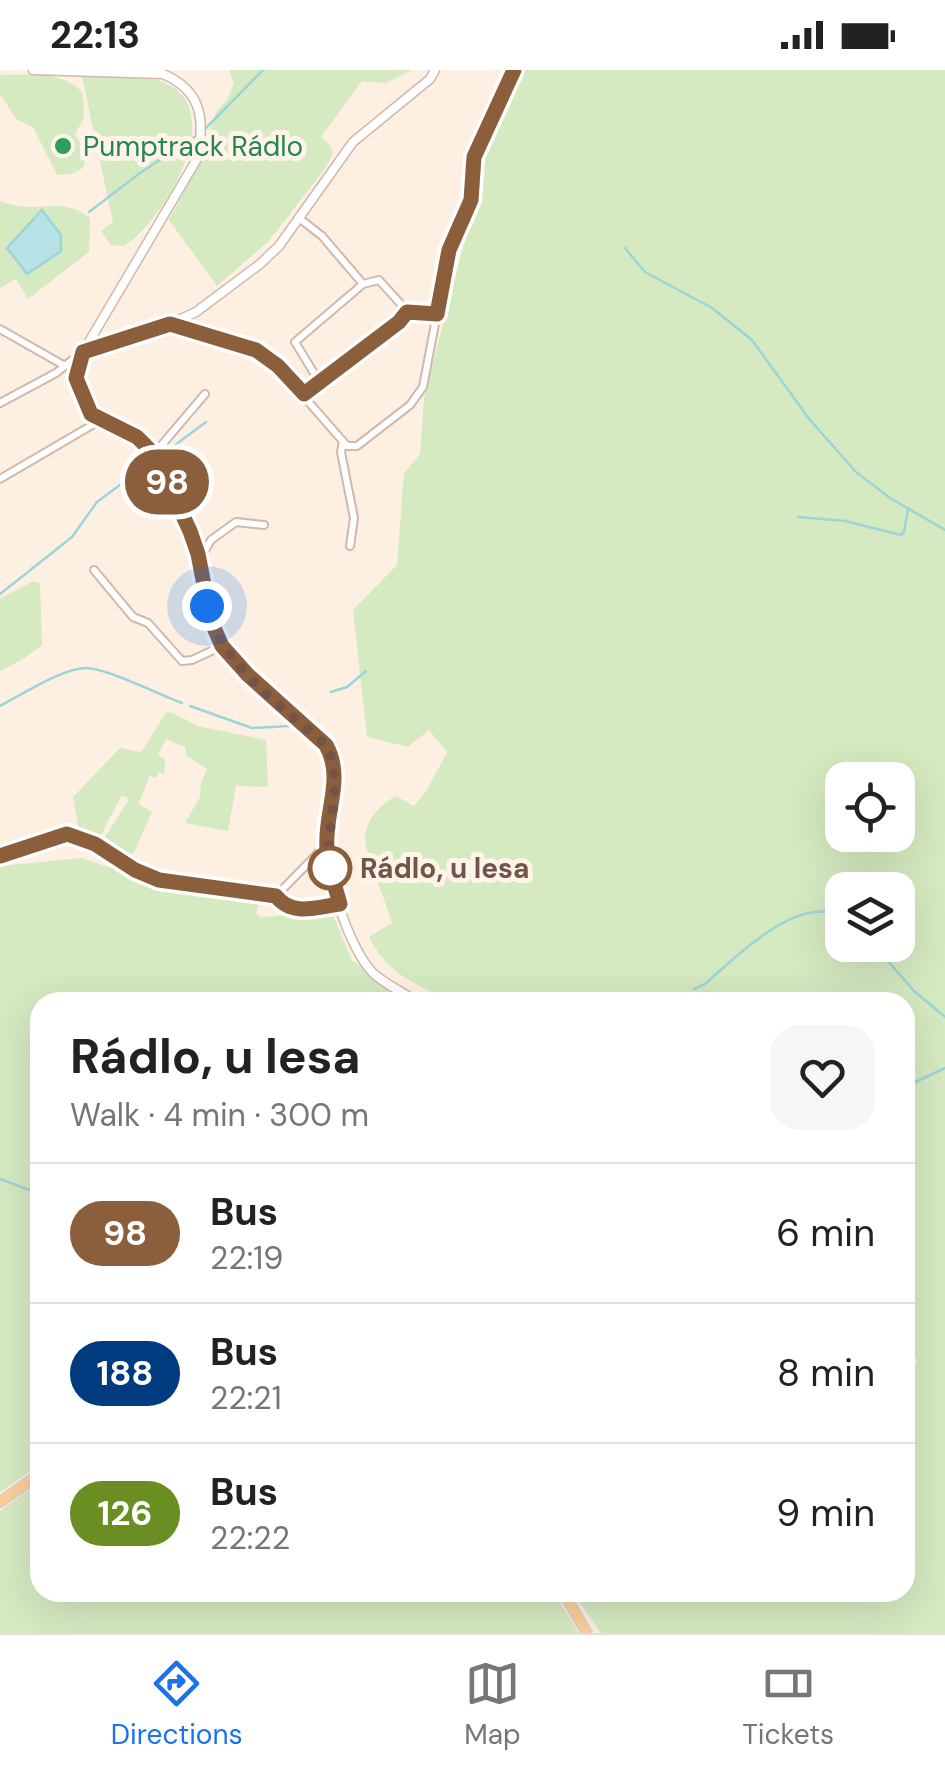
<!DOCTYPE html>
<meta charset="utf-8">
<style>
:root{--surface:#fff;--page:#f6f6f6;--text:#222;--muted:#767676;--line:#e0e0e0;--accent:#1a73e8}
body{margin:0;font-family:"DM Sans",sans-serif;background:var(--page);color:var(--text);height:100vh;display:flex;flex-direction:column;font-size:38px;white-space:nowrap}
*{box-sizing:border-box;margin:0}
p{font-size:32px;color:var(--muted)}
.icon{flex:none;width:55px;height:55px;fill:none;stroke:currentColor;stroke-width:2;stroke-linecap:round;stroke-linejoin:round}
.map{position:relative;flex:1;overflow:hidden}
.panel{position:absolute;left:30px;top:922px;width:885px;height:610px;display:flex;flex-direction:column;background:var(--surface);border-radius:30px;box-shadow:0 10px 40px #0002}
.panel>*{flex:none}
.badge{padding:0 20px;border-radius:32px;font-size:35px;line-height:65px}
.fabs{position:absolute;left:825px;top:692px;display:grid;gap:20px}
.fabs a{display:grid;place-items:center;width:90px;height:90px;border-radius:20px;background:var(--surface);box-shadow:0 10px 40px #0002;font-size:50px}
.you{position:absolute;width:50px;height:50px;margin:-25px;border:8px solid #fff;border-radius:50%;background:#1a73e8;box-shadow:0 0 0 15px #1a73e833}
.map>.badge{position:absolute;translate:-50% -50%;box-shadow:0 0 0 5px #fff}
.round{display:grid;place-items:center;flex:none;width:105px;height:105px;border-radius:30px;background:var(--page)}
.summary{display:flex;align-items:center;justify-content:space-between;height:170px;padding:0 40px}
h1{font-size:48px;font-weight:700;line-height:75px}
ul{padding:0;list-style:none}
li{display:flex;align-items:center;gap:30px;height:140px;padding:0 40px;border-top:2px solid var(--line)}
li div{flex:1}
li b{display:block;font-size:38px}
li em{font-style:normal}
li .badge{min-width:110px;font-weight:700;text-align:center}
.status{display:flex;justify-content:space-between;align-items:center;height:70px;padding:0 50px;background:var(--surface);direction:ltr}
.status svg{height:28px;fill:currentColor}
.tabs{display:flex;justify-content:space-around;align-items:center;height:140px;border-top:2px solid var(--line);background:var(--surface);font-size:28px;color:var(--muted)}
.tabs a{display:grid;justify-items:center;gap:5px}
.tabs .active{color:var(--accent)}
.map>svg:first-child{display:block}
.green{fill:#d5eac1;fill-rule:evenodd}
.water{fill:#b7e3e6;stroke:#9dd4d8;stroke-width:2.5}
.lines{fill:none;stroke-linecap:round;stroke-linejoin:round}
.stream{stroke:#9dd4d8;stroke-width:2.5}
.minor-casing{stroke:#d0b9ac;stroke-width:10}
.tertiary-casing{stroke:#d0b9ac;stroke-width:11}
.primary-casing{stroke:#d8cfcc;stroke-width:12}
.minor{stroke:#fff;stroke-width:6}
.tertiary{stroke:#fff;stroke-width:8}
.primary{stroke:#fccf9a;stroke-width:9}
.line-casing{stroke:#fff;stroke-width:22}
.line{stroke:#8b5e3c;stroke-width:15}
.walk{stroke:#755448;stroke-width:10;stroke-dasharray:0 18}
.leisure-dot{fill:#2e9e5b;stroke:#fff4e9;stroke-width:4}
.stop-dot{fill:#fff;stroke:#8b5e3c;stroke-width:5}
.labels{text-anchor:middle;stroke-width:10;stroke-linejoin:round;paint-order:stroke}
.leisure-label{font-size:28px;fill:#27864d;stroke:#fff4e9;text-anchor:start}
.stop-label{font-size:28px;font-weight:bold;fill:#755448;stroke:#fff4e9;text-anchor:start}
</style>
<div class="status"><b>22:13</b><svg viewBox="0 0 49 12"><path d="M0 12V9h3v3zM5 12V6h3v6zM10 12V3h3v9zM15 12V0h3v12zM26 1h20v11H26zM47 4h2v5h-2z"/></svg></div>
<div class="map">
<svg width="945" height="1563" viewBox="0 0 945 1563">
<rect width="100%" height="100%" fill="#fdf0e2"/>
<path class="green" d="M229 0H412L386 13 362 11 321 67 332 77 333 84 324 100 269 171 217 216 169 150 196 99 216 42 227 30 234 13Z
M520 0H945V1563H601L573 1523 905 1522V1320L917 1292 913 1279 905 1276V932H452C415 913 389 906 369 867L392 853C387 835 366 784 365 769 365 750 381 734 396 726L414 736 427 720 447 682 429 660 408 677 367 667 353 540 397 495 404 403 420 384 424 328 480 111 476 106 477 93ZM842 710H898V765H842ZM842 820H898V875H842Z
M0 5C31 5 61 0 83 23L84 47 75 65 88 84 83 98 71 104 57 105 33 57 17 50 0 24Z
M82 7C111 7 149 1 174 18 223 51 161 154 124 176L111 175 101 161 113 152Z
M0 131C36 146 61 124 90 148L89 182 28 229 16 209 0 218Z
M33 511 40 513 42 575 25 588 0 601V529Z
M166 642 173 643 197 656 266 670 268 717 236 716 228 761 185 753 200 727 201 713 207 699 186 685 185 677 166 669 158 685 165 690 164 704 159 702 156 708 150 706 139 732 141 736 152 742 130 791 126 792 102 772 128 731 127 727 121 726 100 767 79 761 73 727 120 678 140 682 144 678Z
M82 788 167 817 262 828 256 842 259 847 332 843 352 890 410 932H40V1395L0 1422V796Z
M40 1412V1522L554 1523 579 1563H0V1441Z"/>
<path class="water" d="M42 140 61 165V181L27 204 7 178Z"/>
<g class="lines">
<path class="stream" d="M205 59 263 0
M89 142 140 103 196 66
M625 178 645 202 712 238 752 270 810 350 856 402 890 428 945 460
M159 387 206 352
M798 447 845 451 901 465 904 462 908 439
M0 524 72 467 97 432 152 391
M331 622 347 617 366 601
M0 636C21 625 63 598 86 598 106 598 160 625 182 633
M190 636 252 658 289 656
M874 875 914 921 945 947
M694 919 705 914C736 887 797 824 842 846
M905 1017 945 998
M0 1109 40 1124"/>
<defs>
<path id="minor" d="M299 148 322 166 363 214
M172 254 256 280 278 297 347 376H357L410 335 423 317 449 180 471 131 474 87 514 0
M0 259 65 296
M320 313 295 272 363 214 379 210 407 241 437 245
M304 324 399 252 407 241
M0 333 56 303 82 282
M343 371 341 382 354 448 350 476
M154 384 205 324
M0 409 99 351
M197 484 204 482 211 470 236 452 264 455
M94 500 133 547 148 553 182 591 192 590 222 576
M0 786 67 765 95 773 135 800 159 810 276 826C292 847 317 837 340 834
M276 826 326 775"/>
<path id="tertiary" d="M33 0 163 4C203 21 205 51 197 89L83 282 76 308 91 344 137 367 154 384 189 461 197 484 211 551 222 576 247 605 326 675C344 707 327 740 326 773 326 807 350 879 373 903 386 915 404 923 418 932
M83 282 170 254 196 242 260 194 279 176 353 72 430 9 435 0"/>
<path id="primary" d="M0 1432 40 1404
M563 1522 587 1563"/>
</defs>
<use href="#minor" class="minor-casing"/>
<use href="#tertiary" class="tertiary-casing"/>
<use href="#primary" class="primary-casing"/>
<use href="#minor" class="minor"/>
<use href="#tertiary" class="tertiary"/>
<use href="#primary" class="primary"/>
</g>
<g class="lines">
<defs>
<path id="line" d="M0 786 67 764 95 774 135 800 159 810 276 826C292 847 317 837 340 834 335 816 328 797 327 778 324 743 345 709 326 675L248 605 222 576 211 551 198 484 190 461 154 384 137 367 91 344 76 308 83 282 170 254 256 280 278 296 304 324 399 252 407 242 437 244 449 180 471 130 474 87 514 0"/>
</defs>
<use href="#line" class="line-casing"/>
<use href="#line" class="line"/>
<path class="walk" d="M207 536C223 598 280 634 326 675 347 713 323 758 330 798"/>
</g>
<circle class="leisure-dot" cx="63" cy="76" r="10"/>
<circle class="stop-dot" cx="330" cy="798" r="20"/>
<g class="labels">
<g class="leisure-label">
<text x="83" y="86">Pumptrack Rádlo</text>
</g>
<g class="stop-label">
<text x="360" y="808">Rádlo, u lesa</text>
</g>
</g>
</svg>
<div class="fabs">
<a><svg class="icon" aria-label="locate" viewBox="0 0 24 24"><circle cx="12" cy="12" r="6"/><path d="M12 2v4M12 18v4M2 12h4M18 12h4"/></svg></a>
<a><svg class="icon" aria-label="layers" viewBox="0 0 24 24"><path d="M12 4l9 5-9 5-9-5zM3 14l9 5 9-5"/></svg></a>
</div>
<div class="you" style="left:207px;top:536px"></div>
<b class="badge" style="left:167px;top:412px;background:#8b5e3c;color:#fff">98</b>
<section class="panel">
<div class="summary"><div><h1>Rádlo, u lesa</h1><p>Walk · 4 min · 300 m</p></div><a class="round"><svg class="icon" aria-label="heart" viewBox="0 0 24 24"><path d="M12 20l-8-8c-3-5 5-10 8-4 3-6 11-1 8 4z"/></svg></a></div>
<ul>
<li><span class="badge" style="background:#8b5e3c;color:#fff">98</span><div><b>Bus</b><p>22:19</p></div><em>6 min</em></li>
<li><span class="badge" style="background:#003b80;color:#fff">188</span><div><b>Bus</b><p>22:21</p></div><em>8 min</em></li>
<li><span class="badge" style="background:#6b8e23;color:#fff">126</span><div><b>Bus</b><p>22:22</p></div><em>9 min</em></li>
</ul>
</section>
</div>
<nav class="tabs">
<a class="active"><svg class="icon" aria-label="directions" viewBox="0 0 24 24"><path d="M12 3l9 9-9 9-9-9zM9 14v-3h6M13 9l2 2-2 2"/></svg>Directions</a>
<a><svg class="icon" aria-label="map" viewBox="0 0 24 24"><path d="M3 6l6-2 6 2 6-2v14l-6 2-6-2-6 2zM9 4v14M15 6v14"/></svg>Map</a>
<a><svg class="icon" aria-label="tickets" viewBox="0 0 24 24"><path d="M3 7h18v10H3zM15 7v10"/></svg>Tickets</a>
</nav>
